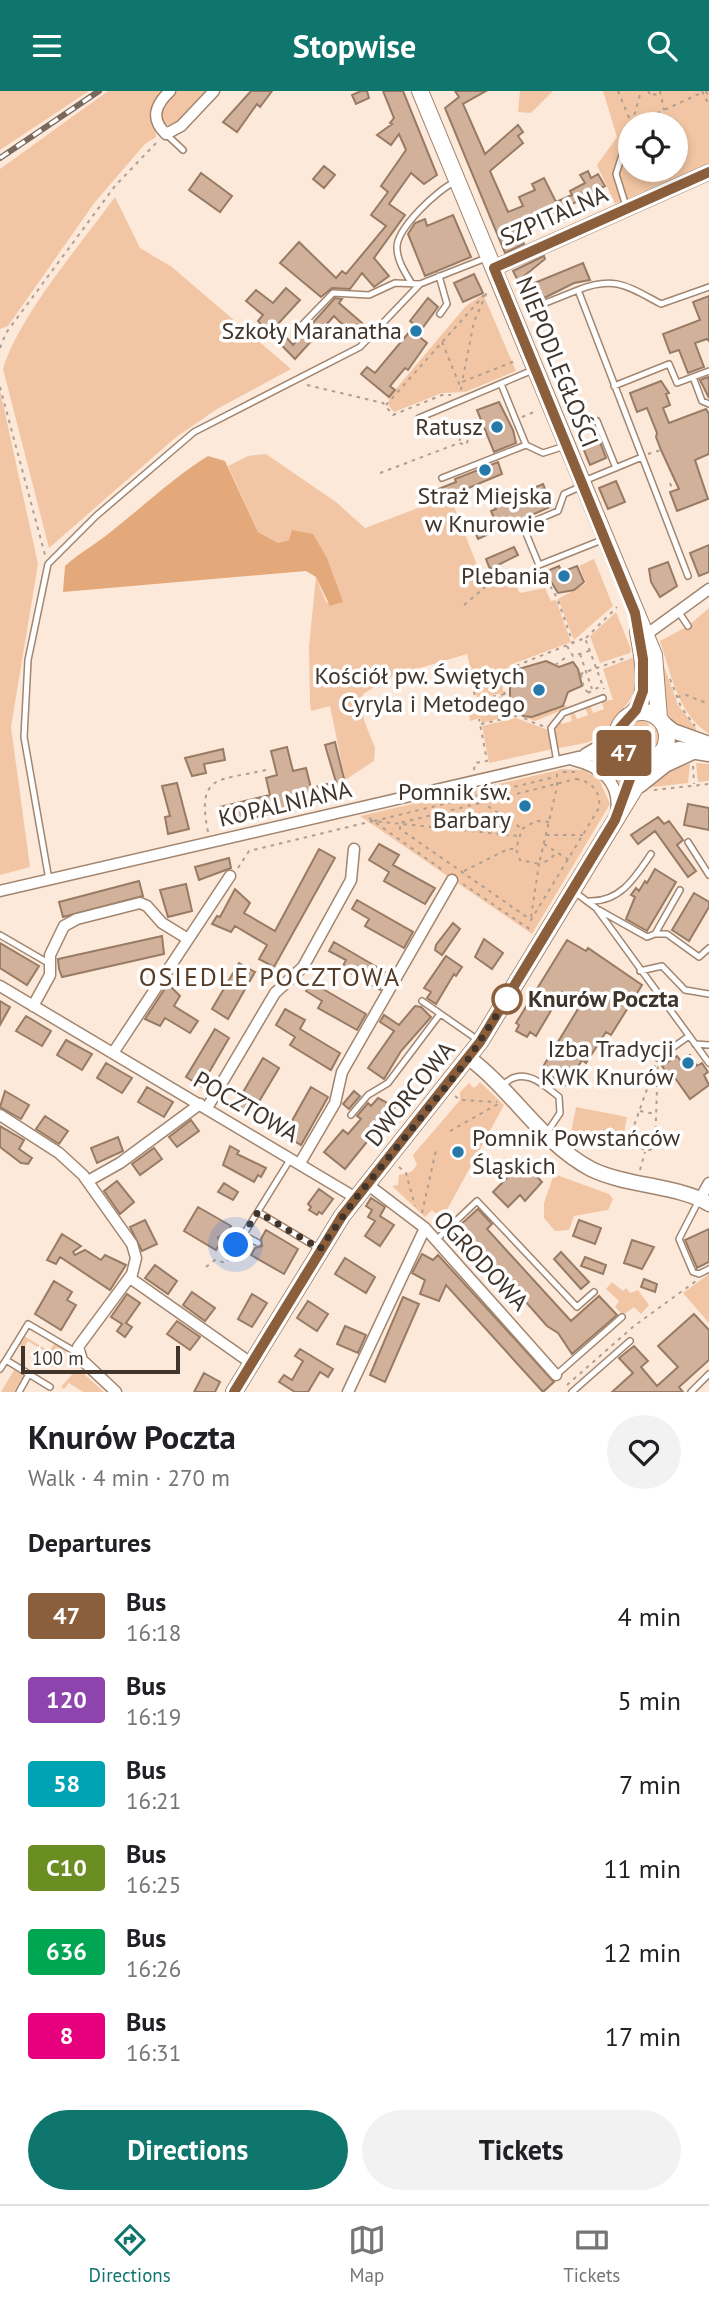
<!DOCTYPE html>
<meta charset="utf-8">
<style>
:root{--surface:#fff;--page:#f2f2f2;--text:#202124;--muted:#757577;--line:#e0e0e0;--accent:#0f766e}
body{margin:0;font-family:"PT Sans",sans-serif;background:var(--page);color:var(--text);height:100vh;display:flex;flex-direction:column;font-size:26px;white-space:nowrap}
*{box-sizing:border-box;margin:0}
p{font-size:23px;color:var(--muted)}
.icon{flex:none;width:38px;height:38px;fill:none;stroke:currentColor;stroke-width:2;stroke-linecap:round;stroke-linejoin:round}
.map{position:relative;height:1301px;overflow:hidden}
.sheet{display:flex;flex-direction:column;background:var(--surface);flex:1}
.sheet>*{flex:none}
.badge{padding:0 14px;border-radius:5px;font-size:24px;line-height:46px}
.fabs{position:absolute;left:618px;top:21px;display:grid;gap:14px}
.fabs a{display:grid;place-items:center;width:70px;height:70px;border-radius:50%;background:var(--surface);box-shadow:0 4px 10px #0003;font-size:35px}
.scale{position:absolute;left:21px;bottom:18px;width:159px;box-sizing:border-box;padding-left:7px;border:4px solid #41342a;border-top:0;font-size:19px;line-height:24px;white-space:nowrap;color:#41342a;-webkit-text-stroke:5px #fff;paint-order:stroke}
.you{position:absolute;width:35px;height:35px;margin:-18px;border:5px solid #fff;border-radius:50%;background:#1a73e8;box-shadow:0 0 0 10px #1a73e833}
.map>.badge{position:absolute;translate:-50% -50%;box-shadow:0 0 0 4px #fff}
h2{padding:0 28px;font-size:26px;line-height:63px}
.round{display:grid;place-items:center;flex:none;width:74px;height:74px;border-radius:37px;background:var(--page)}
.summary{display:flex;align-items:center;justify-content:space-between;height:119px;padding:0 28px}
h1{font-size:33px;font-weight:800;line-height:52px}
.action{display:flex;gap:14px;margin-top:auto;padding:14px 28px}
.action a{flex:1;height:80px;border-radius:42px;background:var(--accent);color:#fff;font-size:28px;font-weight:800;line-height:80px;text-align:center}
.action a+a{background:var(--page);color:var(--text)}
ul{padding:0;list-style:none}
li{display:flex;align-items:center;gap:21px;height:84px;padding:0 28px}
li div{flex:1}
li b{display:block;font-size:26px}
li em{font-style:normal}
li .badge{min-width:77px;font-weight:700;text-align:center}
header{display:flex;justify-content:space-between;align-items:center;height:91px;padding:0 28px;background:var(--accent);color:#fff;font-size:32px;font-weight:800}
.dock{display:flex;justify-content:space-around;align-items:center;height:98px;border-top:2px solid var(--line);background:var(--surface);font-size:19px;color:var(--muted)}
.dock a{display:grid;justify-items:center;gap:4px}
.dock .on{color:var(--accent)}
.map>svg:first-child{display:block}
.green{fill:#f2c6a4;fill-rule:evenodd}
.water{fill:#e3a97b}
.building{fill:#d1b19a;stroke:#987b64;stroke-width:2}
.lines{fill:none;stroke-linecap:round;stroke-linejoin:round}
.service-casing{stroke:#a2856e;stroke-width:8}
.minor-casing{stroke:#a2856e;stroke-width:13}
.tertiary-casing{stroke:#a2856e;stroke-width:17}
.secondary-casing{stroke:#a2856e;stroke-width:18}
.path{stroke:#af9e91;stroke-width:2;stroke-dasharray:3.5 5;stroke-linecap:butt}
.service{stroke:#fff;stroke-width:5}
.minor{stroke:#fff;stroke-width:10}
.tertiary{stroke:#fff;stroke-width:14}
.secondary{stroke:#fff;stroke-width:16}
.rail-casing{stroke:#78695d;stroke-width:6}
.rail{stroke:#fff;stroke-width:3.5;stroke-dasharray:10;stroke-linecap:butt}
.line-casing{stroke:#fff;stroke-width:16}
.line{stroke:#8b5e3c;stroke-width:10}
.walk{stroke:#41342a;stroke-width:7;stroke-dasharray:0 12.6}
.poi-dot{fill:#267aaa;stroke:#fff;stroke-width:2.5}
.stop-dot{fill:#fff;stroke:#8b5e3c;stroke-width:3.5}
.labels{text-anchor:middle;stroke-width:7;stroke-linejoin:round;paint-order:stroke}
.street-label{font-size:24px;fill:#41342a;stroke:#fff}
.poi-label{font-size:24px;fill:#41342a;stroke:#fff;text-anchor:end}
.stop-label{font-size:24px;font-weight:bold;fill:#41342a;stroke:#fff;text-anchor:start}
.neighbourhood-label{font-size:26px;letter-spacing:2px;fill:#563c27;stroke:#fff}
</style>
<header><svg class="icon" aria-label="menu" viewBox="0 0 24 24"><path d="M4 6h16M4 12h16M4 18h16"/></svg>Stopwise<svg class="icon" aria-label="search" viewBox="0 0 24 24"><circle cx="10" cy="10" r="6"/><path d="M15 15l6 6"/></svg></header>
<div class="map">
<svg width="709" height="1301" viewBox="0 0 709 1301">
<rect width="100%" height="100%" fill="#fde9da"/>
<path class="green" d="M0 0H89L0 59Z
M108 0H164L155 37 156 46 145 53 95 111 8 235 0 238V78Z
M175 0H209C199 14 181 35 163 34L160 18Z
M520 0H553L531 22 518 21Z
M603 0H709V72L615 113 597 74 617 46ZM630 33H676V79H630Z
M115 106 140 157 172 176 291 278 217 318 175 347 49 457 3 278C18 226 81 153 115 106Z
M483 203 516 280 465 301 442 302 394 321 389 315V306L465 216Z
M0 299 38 473 11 636 30 776 0 784Z
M266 363 336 411 365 437 450 405 486 497 512 488 520 502 545 497 551 510 556 509 571 551 510 574 503 588V602L477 607 467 563 393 585 363 603 364 629 375 657 374 670 345 689 330 615 311 620 310 612 309 555 316 486 326 511H343L289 449 278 452 258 441 228 375 248 365Z
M594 468 613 515 574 549 558 508 586 492 579 475Z
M709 517V643C678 623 671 583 660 550L688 535Z
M616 521 631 558 630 562 600 572 590 545Z
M632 567 636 569C637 597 636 604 618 624 612 629 611 637 605 642 594 653 572 654 558 657L554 639 560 629 562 633 572 630 570 622 574 621 577 628 588 624 585 616 590 615 593 622 604 618 601 610 613 609 603 578Z
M661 567 678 614 696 637 695 644C654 626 665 607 661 567Z
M511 582 515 584 509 591C510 610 514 622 534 627L535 624 567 614 565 618 535 630C510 622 506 604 511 582Z
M503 605 504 611 488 616 484 614 483 619 486 623 506 614 513 624 482 632 480 627 470 630 467 612Z
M516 627 548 639 553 658 489 672 482 635Z
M642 628 649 633 647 648 653 649 656 634 660 643 656 657 643 664 631 660 625 648 629 634Z
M608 666 617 667 625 676 622 701 610 683 612 677Z
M690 672 688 692 646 697 657 686Z
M696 672 709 673V690L698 691Z
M563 678 582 679 598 686 610 713 532 843 360 725Z
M480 991 504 1014 442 1128 432 1119 425 1126 392 1095 398 1094 399 1084 411 1081 417 1074 413 1064 460 1009V1001L469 992 474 997Z
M576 1016 627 1026 622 1052 571 1042Z
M554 1083 609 1103 613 1108 608 1119 574 1125 569 1139 555 1140 544 1127V1112Z
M709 1183V1232L683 1202Z
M612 1191 623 1200 626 1197 630 1202 638 1199 649 1214 641 1223 634 1216 623 1224 615 1216 619 1210 606 1198Z
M24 1245 49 1260 54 1253 66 1260 56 1277 47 1271 51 1264 28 1250 24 1257 19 1254Z
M14 1279 24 1284 14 1301H1Z
M76 1279 83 1282 104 1301H83L69 1292 64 1298 61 1296Z"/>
<path class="water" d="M208 365 225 370 258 441 278 452 289 449 292 439 313 443 327 467 343 511 330 515 316 486 306 480 63 501 65 475C80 461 98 452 113 439 145 414 174 386 208 365Z"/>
<path class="building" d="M251 0H272L260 16 257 13 237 41 223 31Z
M361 0H367L369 7 356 13 352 4Z
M383 0H403L437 84 424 93 411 82 389 113 405 124 374 167 389 185 374 196 362 182 350 198 332 197 321 206 280 172 299 151 336 187 342 180 346 183 386 135 371 124 388 101 381 95 406 59 399 43 391 54 377 44 392 33 390 32 394 27Z
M455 0H486L463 13 485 63 518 34 523 41 518 45 523 52 490 80 508 121 523 115 519 106 535 99 532 93 544 87 556 111 572 104 570 100 585 92 580 84 588 80 591 87 598 83 605 95 590 103 582 113 576 111 561 118 565 127 550 134 543 120 516 133 524 153 505 162 445 17 459 6Z
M324 75 335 84 324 97 313 88Z
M201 82 232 105 220 121 189 99Z
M453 124 471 166 425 185 408 143 415 132 425 128 427 135Z
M544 165 545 168 518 190 513 180Z
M583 172 590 189 574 192 534 212 527 195Z
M474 183 483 202 463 211 454 192Z
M286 197 300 209 276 235 293 254 335 207 342 208 339 212 369 238 358 249 334 225 295 268 258 230 263 224 246 210 256 199 273 212Z
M709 205V250L707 248 695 252 704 276 688 282 679 259 670 262 663 243 700 229 693 211Z
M428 207 438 216 421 239 410 230Z
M411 239 427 252 408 279 405 277 390 295 395 299 389 306 361 283 367 276 375 282Z
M708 286 709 289V307L700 289Z
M661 290 669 302 666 303 670 314 663 317 669 332 706 318 709 323V363L695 369 708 408 677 420 670 401 679 398 661 359 656 346 657 342 647 317 637 321 630 302Z
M499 311 513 339 516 352 494 361 477 319Z
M598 346 606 367 590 374 581 352Z
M498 371 502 383 440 409 436 399 456 391 455 388Z
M616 390 625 411 608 418 599 397Z
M543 393 552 415 478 448 475 441 496 432 491 420 496 418 494 413Z
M709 454V481L699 485 690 462Z
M514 456 518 464 490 478 486 468Z
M668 471 677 495 660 506 651 491 649 478Z
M559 475 562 481 577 475 584 491 574 499 558 502 545 481Z
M546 570 559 576 573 571 578 578 582 595 568 601 563 615 532 626 523 625 510 609V589L515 579Z
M335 651 348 704 224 734 220 716 270 704 266 687 277 684 271 660 287 656 293 680 306 677 311 697 336 691 325 654Z
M223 658 225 669 204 673 206 682 192 685 185 667Z
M177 692 189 738 168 743 165 726 170 725 162 695Z
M688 713 709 717V739L684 734Z
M658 726 664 733 669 730 683 749 677 754 696 780 688 786 655 740 638 753 631 744Z
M379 753 399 764 393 774 435 797 425 813 384 790 389 781 369 769Z
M319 758 335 767 274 876 259 868 267 854 235 835 231 841 212 833 217 825 220 826 235 798 250 812 244 822 275 840Z
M229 767 231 777 199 789 195 776Z
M655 778 676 791 647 840 626 828 635 806 631 804 636 797 639 800 645 790 647 792Z
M139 790 143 805 63 826 59 811Z
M186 793 192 820 168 826 160 799Z
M694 802 709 811V816L689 850 672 839Z
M357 809 413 841 404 857 365 835 369 828 352 818Z
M453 832 460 838 442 864 435 859 436 854Z
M162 845 164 863 62 886 59 878 58 868Z
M484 848 503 862 492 878 475 866Z
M567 849 586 860 588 857 642 894 611 944 606 941 586 972 582 969 567 995 541 979 581 913 562 901 536 945 530 941 527 946 516 940 519 934 516 932Z
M334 851 389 883 380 899 342 877 346 869 329 860Z
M0 852 39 875 27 894 0 877Z
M446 865 462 876 456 885 454 883 436 913 427 907 431 901 424 897Z
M239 872 255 881 228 928 212 918Z
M311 891 366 923 357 939 318 917 322 910 306 900Z
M168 893 180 905 174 915 198 930 190 942 165 927 160 935 145 928Z
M0 910 10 916 0 934Z
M415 915 421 916 431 926 401 960 384 988 368 977 394 940 380 931 384 924 399 934Z
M285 918 305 929 300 938 340 962 331 979 290 954 295 946 276 934Z
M26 925 51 940 42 955 16 940Z
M215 938 229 947 201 995 186 986Z
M66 949 92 963 82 979 57 964Z
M690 964 697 975 702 972 708 981 704 984 709 994 690 1008 670 980 667 982 662 975 677 965 681 970Z
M263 967 279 977 251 1024 235 1015Z
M106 972 132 987 122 1002 97 987Z
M147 996 173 1011 164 1026 138 1011Z
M311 996 328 1006 301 1054 284 1044Z
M5 1000 29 1014 21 1028 0 1016Z
M354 1000 360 1005 349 1018 343 1013Z
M378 1007 395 1016 345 1078 324 1061 343 1039 348 1043 361 1028 357 1025 368 1012 371 1015Z
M45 1025 68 1040 59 1053 36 1038Z
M191 1029 199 1040 177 1056 169 1046Z
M0 1035 24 1049 19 1058 32 1067 28 1073 21 1072 0 1056Z
M118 1046 123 1060 97 1072 91 1057Z
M230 1055 239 1060 237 1063 266 1077 261 1086 258 1084 254 1091 223 1074Z
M154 1057 162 1068 140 1084 132 1073Z
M523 1071 542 1091 525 1110 520 1104 508 1116 493 1101Z
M117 1090 134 1111 120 1123 104 1100Z
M224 1092 238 1101 233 1109 218 1101Z
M319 1098 333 1108 322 1123 319 1121 317 1124 309 1119 311 1116 308 1113Z
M371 1107 385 1116 380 1125 394 1134 380 1155 365 1145 375 1130 368 1126 372 1119 366 1115Z
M198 1116 231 1135 226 1143 218 1146 220 1152 216 1159 184 1140Z
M478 1118 492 1133 487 1138 571 1230 599 1205 617 1224 572 1263 558 1242 547 1235 459 1135Z
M145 1129 157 1153 142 1160 130 1136Z
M579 1129 601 1137 595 1153 573 1145Z
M709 1138V1171L697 1177 685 1149Z
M266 1139 298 1158 284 1183 251 1164 255 1157 262 1155 261 1148Z
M62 1143 81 1155 73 1161 75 1164 85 1159 101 1169 105 1164 126 1174 110 1199 60 1166 56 1173 47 1169Z
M632 1149 654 1156 642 1178 624 1172Z
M561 1161 589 1191 581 1198 554 1168Z
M422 1163 433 1169 438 1164 554 1291 543 1301 446 1194 439 1210 420 1203 425 1189 412 1182Z
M585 1166 606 1174 603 1183 581 1175Z
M345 1167 375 1186 366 1202 335 1183Z
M155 1174 177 1190 168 1203 145 1187Z
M644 1188 657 1193 655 1201 641 1196Z
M54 1190 72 1201 67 1209 76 1214 61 1239 35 1223Z
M192 1201 215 1217 205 1230 183 1214Z
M127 1203 140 1212 126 1232 132 1236 125 1246 117 1240 122 1233 111 1226Z
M252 1203 267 1212 252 1236 238 1228Z
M403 1206 419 1213 385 1291 370 1284Z
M308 1210 328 1223 317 1240 297 1227Z
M694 1223 709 1239V1269L679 1296 683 1301H612L633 1282 619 1267 634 1255 648 1270 641 1276 657 1295 678 1276 658 1255Z
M177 1230 200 1246 190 1259 167 1243Z
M345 1235 366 1244 358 1262 337 1253Z
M300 1258 333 1278 328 1286 320 1281 308 1301H295L279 1291 284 1284 292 1289 303 1270 295 1265Z
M204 1282 220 1291 215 1301H194Z"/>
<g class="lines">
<defs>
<path id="service" d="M166 43 183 59
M626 115 616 83 630 39
M439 185 447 213 440 223
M412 193C406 183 397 170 397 157 396 138 438 98 455 91
M578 199C615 184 629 196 661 213L709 196
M543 213 578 199 688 485
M299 237 333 202 369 204 395 192 420 193 486 167
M693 286 702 310 709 313
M501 293 526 354 543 362 565 355
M614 295 669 273 677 292 709 280
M419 327 533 279
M597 330 616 377
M442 387 526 354
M584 390 642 366
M580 396 564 403 558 420 523 435 539 474 602 449
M678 520 688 535
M557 671 551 637 563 622 603 607
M688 751 709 784
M49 789 24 646 28 569 48 473 96 425 194 341 360 256 420 193
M576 802 596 817 709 972
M590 810C621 811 636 785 651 763
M599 819 647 846 655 843 680 799
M655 843H667L699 866 709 857
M0 844 50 873
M640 880 662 875 685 899 709 903
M422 910 478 949
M695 953 709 954
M658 967 689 945
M503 994C522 975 541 991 559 1006L560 1022 546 1043
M351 1024 368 1004 388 992 440 923
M698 1111 679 1148 693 1181 699 1183 709 1178
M258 1121 318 1157
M244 1144 258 1152
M223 1148 233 1154 239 1151 291 1067
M436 1149 477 1110 577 1216 594 1201
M6 1269 28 1233 79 1263
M0 1278 6 1269 50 1296
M556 1284 622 1226
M19 1301 29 1283
M572 1301 630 1250
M691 1301 709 1283"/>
<path id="minor" d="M170 0C155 14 150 28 166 43L181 35 214 0
M647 543 709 498
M585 663 606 651 619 638
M573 669C601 676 621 691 616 722
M0 800 578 666 610 663 627 665
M0 895 356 1107
M33 915 50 884V864L64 835 77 828 140 812 147 815 162 832 188 848
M113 962 230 785
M207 1017 275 902 303 876 351 789 354 758
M0 1024 59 1062 83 1084 132 1153 136 1167 132 1183 78 1256 82 1269 116 1301
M300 1072 335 1012 342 981 452 789
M88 1090 120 1072 200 1013
M367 1093 425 1137 556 1284
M700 1108 709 1092
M130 1187 251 1272
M348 1301 425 1137"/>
<path id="tertiary" d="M494 177 709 81
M663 632 673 640 709 653
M661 662 679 658 709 663
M640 694 665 674 695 660
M469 967C513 1000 542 1052 591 1078 625 1095 682 1095 709 1113"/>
<path id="secondary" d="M420 0 654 564 659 627
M617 646a25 25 0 1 1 50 0a25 25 0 1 1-50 0Z
M632 623C652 605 642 565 638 541
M234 1301 342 1125 480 951 652 669"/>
</defs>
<use href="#service" class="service-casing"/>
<use href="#minor" class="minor-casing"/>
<use href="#tertiary" class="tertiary-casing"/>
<use href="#secondary" class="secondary-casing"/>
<path class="path" d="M618 0 630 29
M648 0 651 5
M660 0 664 19
M702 0 709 14
M706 0 709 7
M653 3 661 5
M632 32 641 0
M634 33 703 1
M442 251 460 295
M0 257 6 242 115 95 157 51
M307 294 383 312 393 324 442 304H451
M0 296 45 464
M461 299 462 291 515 270
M386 314 487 201 474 231 462 291
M522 326 534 321
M648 363 661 359
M380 382 459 352 466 354 469 347 461 344 459 352
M670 392 673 400
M542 480 557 507 573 552
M464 514 491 491 530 478
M586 547 617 516
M567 555 573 565 589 560
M580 563 592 598
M555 574 568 565
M580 583 628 566
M581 583 584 598 588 601
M470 584 476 609 505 603
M670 588 681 616 695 635
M588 602 601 595
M677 606 686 604 709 613
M488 618 507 612
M481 633 517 625
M543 635C517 628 489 603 513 576L585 547 604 598
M693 675 694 693
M474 679 475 672 487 670 479 628
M563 681H575
M576 688C592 690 601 701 599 717L531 829 400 738V732Z
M654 699 709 693
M474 706 521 737
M369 727 444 780
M374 730 555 686
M549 731 536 730 522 738 516 758 520 769 539 773 557 696V682
M208 741C196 682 219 690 266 679
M546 744H583
M544 753 572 771
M238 777 249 760 373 730 519 745
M464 780 508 758H516
M463 793 531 839
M531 826 539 773 549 769 557 761
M658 967 655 1057 646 1060 629 1049Z
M455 1005 460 1009 497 1011
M640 1020 655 1023
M450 1040 498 1013
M399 1076 406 1082 415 1115
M640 1079 645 1061
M422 1122 436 1059
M206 1176 215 1169 226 1172 233 1161
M567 1294 634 1235 696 1190"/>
<use href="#service" class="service"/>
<use href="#minor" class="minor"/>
<use href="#tertiary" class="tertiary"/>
<use href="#secondary" class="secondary"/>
<defs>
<path id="rail" d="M0 67 99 0"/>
</defs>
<use href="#rail" class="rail-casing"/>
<use href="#rail" class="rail"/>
</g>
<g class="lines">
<defs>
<path id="line" d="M234 1301 342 1125 480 951 615 729 630 688 626 665 618 653 619 638 636 619 643 600V568L635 522 494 177 709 81"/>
</defs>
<use href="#line" class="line-casing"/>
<use href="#line" class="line"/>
<path class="walk" d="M236 1154 258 1121 320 1158 356 1107 469 967 507 908"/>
</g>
<g class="poi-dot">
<circle cx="416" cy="240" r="7"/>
<circle cx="497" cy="336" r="7"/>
<circle cx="485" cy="379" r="7"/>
<circle cx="564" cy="485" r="7"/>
<circle cx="539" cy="599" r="7"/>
<circle cx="525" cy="715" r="7"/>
<circle cx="688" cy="972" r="7"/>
<circle cx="458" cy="1061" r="7"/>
</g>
<circle class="stop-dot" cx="507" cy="908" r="14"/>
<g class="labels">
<g class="street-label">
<text transform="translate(554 125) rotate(-24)" y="8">SZPITALNA</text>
<text transform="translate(557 271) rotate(68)" y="8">NIEPODLEGŁOŚCI</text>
<text transform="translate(285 713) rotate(-13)" y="8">KOPALNIANA</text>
<text transform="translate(410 1003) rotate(-51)" y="8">DWORCOWA</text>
<text transform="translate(246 1016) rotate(30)" y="8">POCZTOWA</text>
<text transform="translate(481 1170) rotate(47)" y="8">OGRODOWA</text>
</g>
<g class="poi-label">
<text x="402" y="248">Szkoły Maranatha</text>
<text x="483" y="344">Ratusz</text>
<text x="485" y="413" text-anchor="middle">Straż Miejska<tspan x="485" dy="28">w Knurowie</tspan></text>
<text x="550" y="493">Plebania</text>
<text x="525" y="593">Kościół pw. Świętych<tspan x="525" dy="28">Cyryla i Metodego</tspan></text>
<text x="511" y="709">Pomnik św.<tspan x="511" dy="28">Barbary</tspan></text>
<text x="674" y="966">Izba Tradycji<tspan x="674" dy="28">KWK Knurów</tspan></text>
<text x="472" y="1055" text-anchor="start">Pomnik Powstańców<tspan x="472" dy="28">Śląskich</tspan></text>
</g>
<g class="stop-label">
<text x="528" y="916">Knurów Poczta</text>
</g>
<g class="neighbourhood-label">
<text x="270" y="895">OSIEDLE POCZTOWA</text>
</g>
</g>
</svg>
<div class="fabs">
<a><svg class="icon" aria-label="locate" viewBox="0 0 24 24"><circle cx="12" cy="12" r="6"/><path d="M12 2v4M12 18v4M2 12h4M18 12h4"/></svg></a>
</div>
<div class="scale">100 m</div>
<div class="you" style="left:236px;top:1154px"></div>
<b class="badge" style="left:624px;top:662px;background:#8b5e3c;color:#fff">47</b>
</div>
<section class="sheet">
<div class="summary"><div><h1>Knurów Poczta</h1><p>Walk · 4 min · 270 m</p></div><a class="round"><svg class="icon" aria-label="heart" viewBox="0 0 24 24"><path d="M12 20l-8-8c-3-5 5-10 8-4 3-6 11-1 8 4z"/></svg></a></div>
<h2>Departures</h2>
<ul>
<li><span class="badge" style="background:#8b5e3c;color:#fff">47</span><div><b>Bus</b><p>16:18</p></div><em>4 min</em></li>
<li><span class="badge" style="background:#8e44ad;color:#fff">120</span><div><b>Bus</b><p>16:19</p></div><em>5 min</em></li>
<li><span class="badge" style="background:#00a3b4;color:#fff">58</span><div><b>Bus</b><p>16:21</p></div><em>7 min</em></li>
<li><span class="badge" style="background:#6b8e23;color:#fff">C10</span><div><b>Bus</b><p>16:25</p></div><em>11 min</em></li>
<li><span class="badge" style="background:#00a651;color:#fff">636</span><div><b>Bus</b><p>16:26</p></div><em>12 min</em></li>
<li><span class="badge" style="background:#e6007e;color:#fff">8</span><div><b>Bus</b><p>16:31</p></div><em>17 min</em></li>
</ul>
<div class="action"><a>Directions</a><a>Tickets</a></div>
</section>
<nav class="dock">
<a class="on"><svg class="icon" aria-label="directions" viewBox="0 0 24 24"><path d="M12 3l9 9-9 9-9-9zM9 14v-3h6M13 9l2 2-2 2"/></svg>Directions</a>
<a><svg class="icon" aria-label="map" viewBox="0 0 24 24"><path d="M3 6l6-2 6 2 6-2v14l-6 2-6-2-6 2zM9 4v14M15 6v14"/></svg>Map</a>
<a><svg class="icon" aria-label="tickets" viewBox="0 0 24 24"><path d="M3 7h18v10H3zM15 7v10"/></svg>Tickets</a>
</nav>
